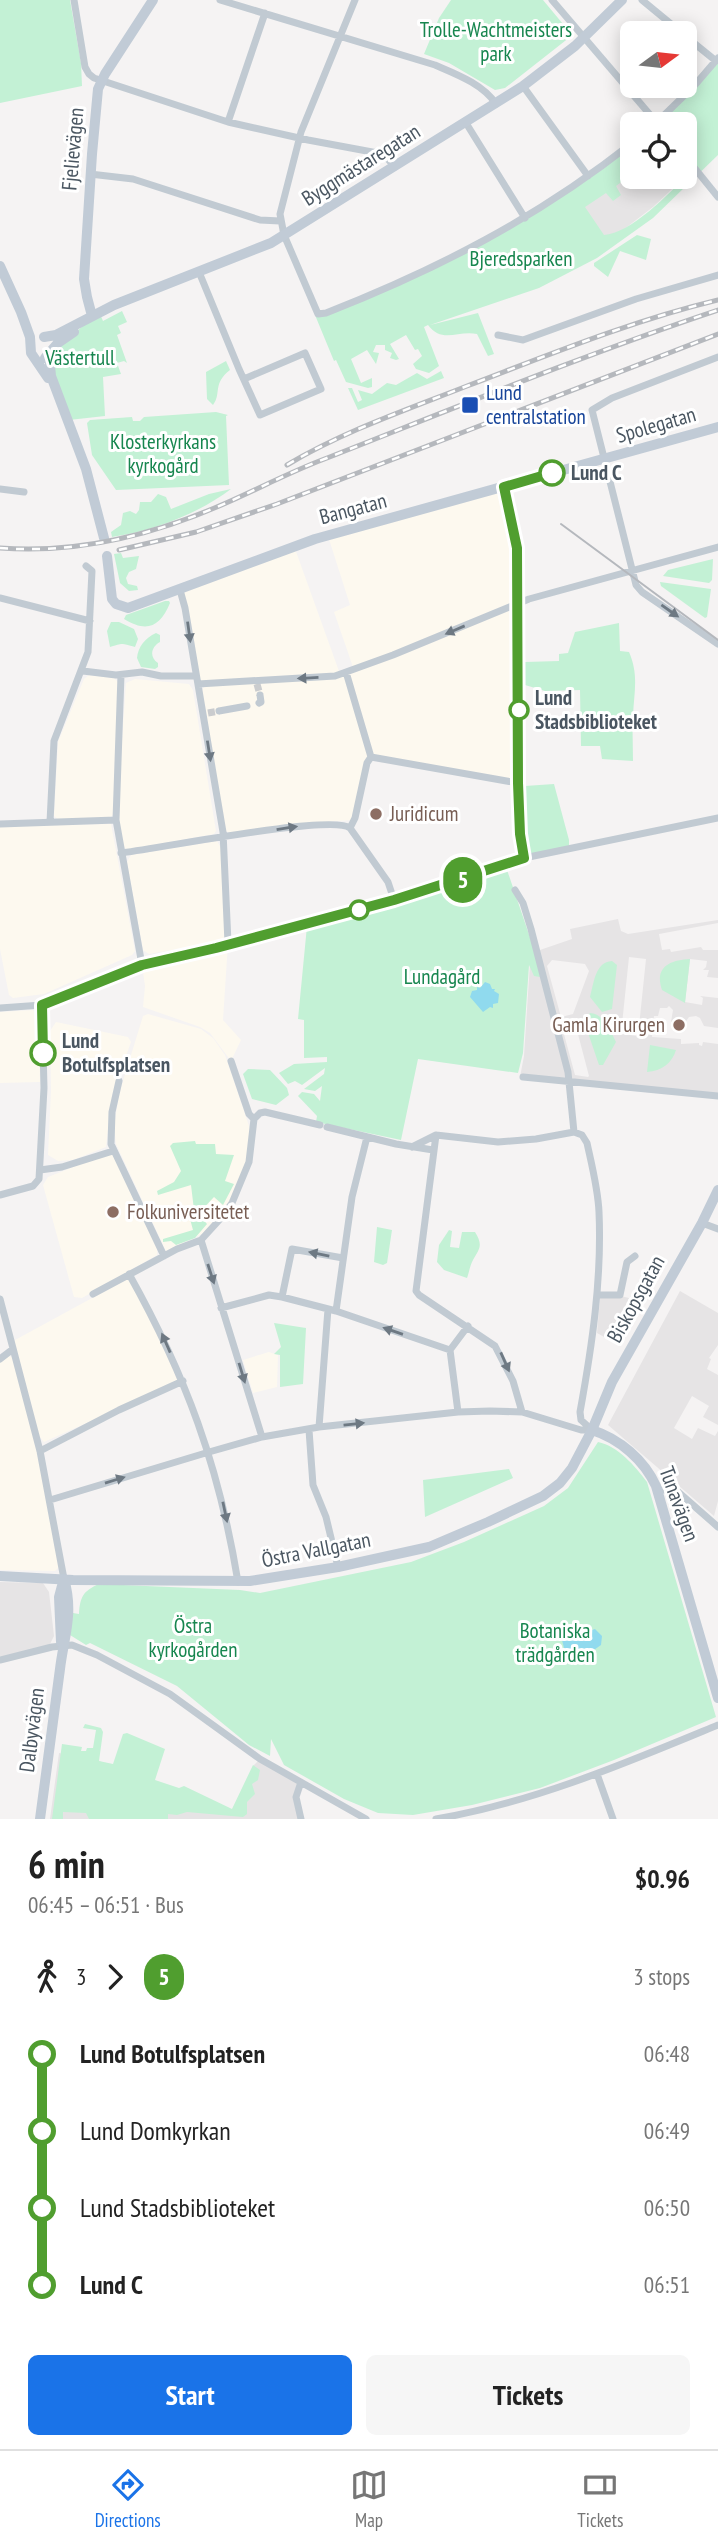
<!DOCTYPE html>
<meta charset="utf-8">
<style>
:root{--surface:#fff;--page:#f6f6f6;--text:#222;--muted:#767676;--line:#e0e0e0;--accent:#1a73e8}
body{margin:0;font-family:"PT Sans Narrow",sans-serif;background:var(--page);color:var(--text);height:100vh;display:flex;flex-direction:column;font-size:26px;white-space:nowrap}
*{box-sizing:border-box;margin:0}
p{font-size:23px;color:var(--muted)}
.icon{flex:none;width:38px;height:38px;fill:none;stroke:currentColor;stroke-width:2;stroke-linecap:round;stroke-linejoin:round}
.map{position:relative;height:1819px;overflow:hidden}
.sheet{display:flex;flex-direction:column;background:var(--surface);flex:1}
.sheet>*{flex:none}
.badge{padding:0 14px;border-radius:23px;font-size:24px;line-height:46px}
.needle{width:46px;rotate:75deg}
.controls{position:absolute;left:620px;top:21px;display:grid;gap:14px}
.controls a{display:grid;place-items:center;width:77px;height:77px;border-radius:10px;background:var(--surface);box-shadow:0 4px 18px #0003;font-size:35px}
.map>.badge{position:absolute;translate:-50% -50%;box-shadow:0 0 0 4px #fff}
.legs{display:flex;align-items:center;gap:10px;height:77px;padding:0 28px;font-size:23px}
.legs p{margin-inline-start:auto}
.summary{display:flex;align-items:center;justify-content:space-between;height:119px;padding:0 28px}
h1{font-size:38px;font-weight:800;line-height:52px}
.button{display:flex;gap:14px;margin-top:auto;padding:14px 28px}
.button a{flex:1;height:80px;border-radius:10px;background:var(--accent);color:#fff;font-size:28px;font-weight:800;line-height:80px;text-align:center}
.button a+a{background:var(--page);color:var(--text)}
ul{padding:0 28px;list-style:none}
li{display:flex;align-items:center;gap:24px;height:77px;font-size:26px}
li i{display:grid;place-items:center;width:10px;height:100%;margin:0 9px;background:currentColor}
li i::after{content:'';width:18px;height:18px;margin:-9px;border:5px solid;border-radius:50%;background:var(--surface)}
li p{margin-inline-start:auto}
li:first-child i{background:linear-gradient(#0000 50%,currentColor 0)}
li:last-child i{background:linear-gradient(currentColor 50%,#0000 0)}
.tab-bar{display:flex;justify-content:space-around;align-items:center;height:98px;border-top:2px solid var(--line);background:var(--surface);font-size:19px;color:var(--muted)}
.tab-bar a{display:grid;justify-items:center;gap:4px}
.tab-bar .active{color:var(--accent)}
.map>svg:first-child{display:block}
.commercial{fill:#fdf9ef}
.education{fill:#e6e4e5;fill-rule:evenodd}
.green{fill:#c3f1d5}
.water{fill:#90daee}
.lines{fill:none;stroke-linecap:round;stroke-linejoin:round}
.street-tunnel{stroke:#caccce;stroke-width:7;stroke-dasharray:7 3.5;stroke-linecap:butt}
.street{stroke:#c1cad2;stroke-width:7}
.secondary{stroke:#c1cbd6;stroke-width:10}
.tram{stroke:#b5b8bd;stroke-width:2}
.rail-casing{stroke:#b5b8bd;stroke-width:5}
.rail{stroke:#fff;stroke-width:2.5;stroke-dasharray:8;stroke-linecap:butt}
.oneway{fill:#6e7983}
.line-1-casing{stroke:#fff;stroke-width:16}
.line-1{stroke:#509e2f;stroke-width:10}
.transit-dot{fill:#1a4fb4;stroke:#fff;stroke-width:2.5}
.stop-1-dot{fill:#fff;stroke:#509e2f;stroke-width:3.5}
.education-dot{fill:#8d6e63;stroke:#fff;stroke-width:2.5}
.labels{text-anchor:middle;stroke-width:6;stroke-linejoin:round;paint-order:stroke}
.park-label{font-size:21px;fill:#17864f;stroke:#fff}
.street-label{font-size:21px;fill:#4a5661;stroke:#fff}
.transit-label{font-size:21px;fill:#164399;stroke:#fff;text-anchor:start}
.stop-label{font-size:21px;font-weight:bold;fill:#4a5661;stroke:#fff;text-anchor:start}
.education-label{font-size:21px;fill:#785e54;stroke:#fff;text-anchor:start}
</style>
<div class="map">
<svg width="718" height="1819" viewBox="0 0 718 1819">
<rect width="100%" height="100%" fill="#f5f3f3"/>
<path class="commercial" d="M504 487 515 536 518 604 354 670 334 612 350 605 328 536Z
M294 546 340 674 198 684 180 590Z
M508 610 513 617 516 777 514 780 375 757 369 764 353 820 308 823 230 834 224 829 201 692 205 685 334 678Z
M89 675 114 678 119 683 113 815 109 818 59 820 54 816 58 742 84 679Z
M135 679 189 684 193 690 216 831 214 834 128 850 123 847 117 811 126 683Z
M111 824 135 951 132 955 44 994 13 998 9 995 0 949V826Z
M217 841 221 848 225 936 218 942 149 954 143 950 127 862 131 855Z
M228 943 223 1020 241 1040 231 1061 210 1033 200 1027 143 1007 145 986 142 965Z
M33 1010 39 1016 40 1082 0 1083V1012Z
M148 1014 201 1029 213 1038 225 1055 249 1126 251 1140 246 1161 232 1198 204 1233 166 1251 116 1144 114 1127 119 1094 143 1016Z
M56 1022 128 1037 131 1042 112 1095 106 1147 73 1160 58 1161 48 1155 51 1091 50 1031Z
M109 1153 114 1156 157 1247V1255L82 1298 74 1297 43 1185 48 1177Z
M127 1279 131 1281 179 1376 178 1382 44 1442 39 1436 14 1345 15 1340Z
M269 1352 278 1355 277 1387 253 1393 243 1360Z
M9 1356 14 1358 38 1454 59 1567 55 1571 0 1570V1363Z"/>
<path class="education" d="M632 161V177H684V167L689 173 653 207 610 240 545 223Z
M618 919 621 931 628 934 718 920V923L659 934 662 950 670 949 671 952 701 947 703 950H718V978L707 977 709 970H703L706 967 707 961 690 959 685 1002 702 1005 703 998 700 996 718 998V1028L704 1026 700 1018 696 1016 689 1017 684 1024 671 1022 673 1010 669 1006 667 1008H660L658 1016H654L652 1037 681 1039V1044L699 1043V1045L702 1046 703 1042 718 1044V1096L520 1077 524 1056 530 963 537 951 572 939 570 929ZM629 957 646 959 638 1036 621 1034ZM552 960 585 964 589 971 573 1014 561 1017 547 966ZM574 1019 589 1076 588 1077 575 1075 561 1023Z
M680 1291 718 1313V1345L709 1358 711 1359 707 1369 718 1375V1425L703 1417 709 1406 692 1396 674 1428 692 1439 698 1428 715 1436 718 1431V1501L714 1516 608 1425Z
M621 1296 633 1299 615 1343 597 1333 600 1298Z
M0 1582 43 1583 49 1592 54 1636 49 1646 0 1657Z
M59 1753 99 1761 232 1810 254 1765 260 1759 301 1782 297 1791 301 1819H50Z"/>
<path class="green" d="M0 0H70L81 63 82 86 0 103Z
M451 0H543L568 30 570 37 505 88 495 90 449 63 424 54 439 18Z
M718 58V155L653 218 597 258 539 288 430 325 478 313 494 354 488 356 477 334C458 330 442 344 428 325L424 327 439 366 429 373 416 369 413 364 422 356 418 349 415 350 406 335 390 344 399 359 396 360 390 358 392 353 385 350V345H376L373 352 379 353 376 364 367 350 351 359 361 383 372 378V387L368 388 346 382 336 360 334 361 315 315 372 295 525 218 632 143V177H642L643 179 634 186 628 177 616 186 621 195 613 201 606 193 585 207 604 235C630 234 670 193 689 173L684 167V124H655Z
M637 235 651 239 646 260 620 251 608 277 594 266V263Z
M122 311 127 322 118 326 121 333 117 335 127 363 124 361 117 363 121 374 103 377 105 416 69 420 48 356 99 312 103 321Z
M226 361 230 370C212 384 222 393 213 405L207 399 206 372Z
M441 371 444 378 358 410 348 388H352L358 402 362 400 358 390 372 394 387 383 396 385 417 373 427 379Z
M216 412 228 415 226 416 229 485 116 490 92 455 87 423 90 420 132 417 133 421H140L144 417Z
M231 489C198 514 153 531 112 537L111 532 121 525 123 513 130 511 136 514 139 510 140 502H151L158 494 166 497 171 509 209 494Z
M121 553 123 558 139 556 136 569 129 572 126 578 128 584 137 586 138 590 129 591 120 583 114 554Z
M713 559 712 580 709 583 663 576 668 570Z
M660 582 711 589 707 617 705 618 661 586Z
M165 601H169L170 603C160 627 147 633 124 619L126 615Z
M111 622H119L134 629 138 639 135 647C121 643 123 643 110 647L107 631Z
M619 623 620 651 629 652C639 675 634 692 633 716 632 731 633 746 633 761L602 759 600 746H581L580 690 545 691 525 685V662L559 661V654L568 653 575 632Z
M156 633 160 635V642C151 647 149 657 158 663V667L155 669 141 667 137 658C138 647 145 638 156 633Z
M518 783 525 786 554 784 569 840V848L524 858Z
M506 867 537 958 540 977 534 976 529 965 523 1053 518 1073 418 1059 401 1140 316 1122 317 1116 298 1096 302 1092 314 1094 320 1101 322 1086 315 1091 304 1089 324 1074 325 1068 302 1085 295 1081 288 1084 279 1073 294 1064 327 1062V1057L304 1058V1020L298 1019 307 926 438 892Z
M690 959 685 1003 662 990C654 967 670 960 690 959Z
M612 961 617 965 612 1009 602 1012 590 997C594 983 595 962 612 961Z
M590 1013C604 1014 610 1030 616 1042L603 1065H599L585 1024 586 1018Z
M650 1045 676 1050C672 1063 662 1071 647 1072Z
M248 1069 270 1070 287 1088 289 1095 276 1105 252 1099 243 1074Z
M195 1141 196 1144H215L216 1154 234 1155 225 1181 234 1184 223 1205 214 1197 198 1214 207 1224 195 1238 176 1245 171 1241 163 1242V1239L193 1230 190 1219 180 1221 177 1215 194 1210 191 1185 158 1195 157 1191 174 1182 181 1171 170 1146 173 1143Z
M377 1227 392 1230 387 1263 383 1265 374 1262Z
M449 1230 452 1231 450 1247 459 1248 462 1232H475C483 1245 480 1248 473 1260 470 1265 469 1273 467 1278L444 1270 437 1262 439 1245Z
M274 1323 306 1328 303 1384 280 1387V1355L274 1354 281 1347Z
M598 1442C618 1446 635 1466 647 1482L716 1717 614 1760 540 1788 472 1805 413 1815 378 1813 344 1799 284 1765 271 1739 270 1756 249 1745 177 1686 90 1643 86 1645 70 1635 73 1613 79 1614C80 1597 83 1591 99 1584L240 1590 260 1593 411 1562 464 1542 544 1506 568 1488Z
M509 1469 513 1478 425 1517 423 1480Z
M85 1724 101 1728 103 1732 99 1761 113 1764 123 1734 127 1733 165 1749 155 1780 179 1788 184 1786 232 1809 253 1765 260 1770 258 1780 252 1784 255 1794 247 1802V1814L243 1817 187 1812 177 1815 168 1814V1819H89L86 1813 63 1812V1819H52L62 1744 82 1747 81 1751H86L87 1748H93L96 1730 83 1728Z"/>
<path class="water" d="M485 982 490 984 492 989H495L494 991 499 994 498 1003 493 1004V1008L490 1007 483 1012 470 997 472 991 477 990V987L480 988Z
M595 1629 602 1636 601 1645 591 1652 567 1660 562 1640Z"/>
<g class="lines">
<path class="street-tunnel" d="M257 684 260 695
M208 713 219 711"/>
<path class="street" d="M74 0 85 67 89 74 94 78 228 122 308 140 383 154 395 167
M220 0 435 65C456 74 483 84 496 104
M355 0 301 132 280 214 284 235 318 314 326 313C438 269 537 218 632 143
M552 0 658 124
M642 0 682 33
M684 35 716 61
M523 86 588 176
M228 122 265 13
M466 123 525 218
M655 124 694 86 718 58
M684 155 718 197
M90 174 133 179 260 220 280 221
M199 272 239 369C246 384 253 400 260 415L321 389 305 353 244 379
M498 335 523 340 636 299 718 275
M718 357 612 398 592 410 636 585 642 592 718 644
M504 487 517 548 518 783 520 834 524 858
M0 489 24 492
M180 590 185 608 223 832 228 943
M0 598 90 621
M83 671 116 675 142 672 161 676H195
M346 672 371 757
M121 675 116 820 142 965
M198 684 335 676 393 655 529 599 718 547
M259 703 261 702 260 695
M219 711 247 706
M371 757 518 783
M50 822 54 741 88 652 92 571 86 566
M0 824 116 820
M350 828 388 882 394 900
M350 828 355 818 367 763 371 757
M121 853C155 849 332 814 350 828
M515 890 523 903 531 929 568 1072 574 1132
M0 1008 42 1005 142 965 216 948 394 900 524 858 718 818
M231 1061 249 1114 254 1119
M523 1077 718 1096
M119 1081 112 1112 111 1144 164 1256
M254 1119 260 1113 265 1112 320 1125
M327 1127 396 1144 433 1150
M574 1132 582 1135 587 1143C592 1166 598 1189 599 1212 602 1279 592 1346 580 1412L581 1420 592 1430
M436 1135 416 1291 419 1295 495 1346 513 1381 522 1412
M412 1147 436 1135 498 1142 536 1139 574 1132
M40 1170 62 1167 113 1151
M0 1195 33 1186 39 1179 44 1088 42 1005
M702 1223 718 1229
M201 1240 262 1437
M129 1274C186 1376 219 1466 238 1582
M93 1294 177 1249 201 1240 222 1217 232 1203 249 1162 254 1119
M597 1295H620L627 1262 635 1256
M282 1297 292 1249 343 1258
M0 1299 40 1451 64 1579
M221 1308 269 1295 282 1297 336 1311 450 1350
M336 1311 352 1197 367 1137
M0 1359 13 1349
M458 1412 450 1350 468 1326
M319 1427 328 1309
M309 1430 313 1485 326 1517 338 1567
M40 1451 119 1410 183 1381
M658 1491 669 1489 677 1491 718 1527
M50 1500 209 1452 262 1437 319 1427 458 1412 490 1411 522 1412 581 1430H592
M0 1660 52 1647 72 1645 97 1655 170 1694 260 1759 366 1819
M597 1774 613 1819
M301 1819 296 1797 301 1782
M436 1819C535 1802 626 1763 718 1725"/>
<path class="secondary" d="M0 266 21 312 30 337 31 353 48 378
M92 316 87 297 84 279 92 154 98 89 105 74 153 0
M44 337 56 335 114 305 271 243 523 86 575 46 622 0
M49 355 51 376 86 469 104 538
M45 358 58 343 74 332
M107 556 112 599 116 604 128 608 315 539 718 427
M592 1430C620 1439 644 1460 656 1486L718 1698
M0 1576 73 1580 250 1581 338 1567 429 1547 488 1522 543 1496 560 1483 572 1468 592 1430 612 1382 702 1223 718 1190
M61 1642 59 1597 63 1582
M40 1819C47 1769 53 1719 60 1669 64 1636 74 1613 64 1579"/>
<path class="tram" d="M561 524 718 640"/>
<defs>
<path id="rail" d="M287 465C344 431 406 410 467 386 551 354 631 321 718 300
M0 548C79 554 154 535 226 503 260 488 292 471 327 458 457 407 586 354 718 310
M119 550 196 532 277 504 718 334"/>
</defs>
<use href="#rail" class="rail-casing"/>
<use href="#rail" class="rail"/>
</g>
<defs><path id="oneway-solid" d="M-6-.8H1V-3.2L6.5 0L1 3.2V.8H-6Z" transform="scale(1.75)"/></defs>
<g class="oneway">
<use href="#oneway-solid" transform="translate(670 611) rotate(35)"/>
<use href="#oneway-solid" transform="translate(455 630) rotate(157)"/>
<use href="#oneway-solid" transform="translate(189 632) rotate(82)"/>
<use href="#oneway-solid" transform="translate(308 678) rotate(177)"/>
<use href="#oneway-solid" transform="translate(209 751) rotate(81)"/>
<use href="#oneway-solid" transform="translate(287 828) rotate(-9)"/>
<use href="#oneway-solid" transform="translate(319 1254) rotate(-169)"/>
<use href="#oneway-solid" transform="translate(211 1274) rotate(72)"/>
<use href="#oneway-solid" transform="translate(393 1331) rotate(-161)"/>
<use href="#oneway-solid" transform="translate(166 1343) rotate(-114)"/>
<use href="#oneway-solid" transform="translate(505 1362) rotate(66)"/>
<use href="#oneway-solid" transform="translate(242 1373) rotate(73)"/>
<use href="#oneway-solid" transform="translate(354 1424) rotate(-6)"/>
<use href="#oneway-solid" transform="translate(115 1480) rotate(-17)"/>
<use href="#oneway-solid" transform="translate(225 1512) rotate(78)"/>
</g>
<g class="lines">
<defs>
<path id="line-1" d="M43 1053 42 1005 142 965 216 948 394 900 524 858 520 834 518 783 517 548 504 487 552 473"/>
</defs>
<use href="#line-1" class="line-1-casing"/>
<use href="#line-1" class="line-1"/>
</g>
<rect class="transit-dot" x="461" y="396" width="18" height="18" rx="3.5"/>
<g class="stop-1-dot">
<circle cx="552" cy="473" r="12"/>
<circle cx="519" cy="710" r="9"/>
<circle cx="359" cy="910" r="9"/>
<circle cx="43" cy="1053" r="12"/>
</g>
<g class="education-dot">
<circle cx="376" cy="814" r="7"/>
<circle cx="679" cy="1025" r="7"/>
<circle cx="113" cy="1212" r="7"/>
</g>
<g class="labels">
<g class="park-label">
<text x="496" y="37">Trolle-Wachtmeisters<tspan x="496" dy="24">park</tspan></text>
<text x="521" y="266">Bjeredsparken</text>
<text x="80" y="365">Västertull</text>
<text x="163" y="449">Klosterkyrkans<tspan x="163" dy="24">kyrkogård</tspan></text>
<text x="442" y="984">Lundagård</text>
<text x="193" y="1633">Östra<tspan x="193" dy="24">kyrkogården</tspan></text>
<text x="555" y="1638">Botaniska<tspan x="555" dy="24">trädgården</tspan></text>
</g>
<g class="street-label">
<text transform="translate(73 149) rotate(-85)" y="7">Fjelievägen</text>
<text transform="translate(361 165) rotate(-32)" y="7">Byggmästaregatan</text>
<text transform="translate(656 425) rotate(-16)" y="7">Spolegatan</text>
<text transform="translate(353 509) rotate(-15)" y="7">Bangatan</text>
<text transform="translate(636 1299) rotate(-61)" y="7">Biskopsgatan</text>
<text transform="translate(679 1504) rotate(70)" y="7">Tunavägen</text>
<text transform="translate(316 1550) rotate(-11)" y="7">Östra Vallgatan</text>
<text transform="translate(32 1730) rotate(-83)" y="7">Dalbyvägen</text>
</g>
<g class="transit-label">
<text x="486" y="400">Lund<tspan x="486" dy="24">centralstation</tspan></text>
</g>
<g class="stop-label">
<text x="571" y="480">Lund C</text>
<text x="535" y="705">Lund<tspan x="535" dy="24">Stadsbiblioteket</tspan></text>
<text x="62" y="1048">Lund<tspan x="62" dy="24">Botulfsplatsen</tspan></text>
</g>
<g class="education-label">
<text x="390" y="821">Juridicum</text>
<text x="665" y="1032" text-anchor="end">Gamla Kirurgen</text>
<text x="127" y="1219">Folkuniversitetet</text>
</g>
</g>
</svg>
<div class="controls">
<a><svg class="needle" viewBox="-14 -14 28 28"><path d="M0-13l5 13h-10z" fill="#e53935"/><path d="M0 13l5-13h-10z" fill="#767676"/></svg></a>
<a><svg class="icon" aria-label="locate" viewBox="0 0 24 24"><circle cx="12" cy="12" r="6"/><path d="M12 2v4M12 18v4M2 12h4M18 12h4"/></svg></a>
</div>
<b class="badge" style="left:463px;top:880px;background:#509e2f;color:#fff">5</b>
</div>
<section class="sheet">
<div class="summary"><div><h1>6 min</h1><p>06:45 – 06:51 · Bus</p></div><b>$0.96</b></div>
<div class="legs"><svg class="icon" aria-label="walk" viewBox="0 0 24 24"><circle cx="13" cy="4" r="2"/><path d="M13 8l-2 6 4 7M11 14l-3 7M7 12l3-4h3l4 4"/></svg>3<svg class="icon" aria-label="forward" viewBox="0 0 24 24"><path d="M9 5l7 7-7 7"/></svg><b class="badge" style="background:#509e2f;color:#fff">5</b><p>3 stops</p></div>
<ul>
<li><i style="color:#509e2f"></i><b>Lund Botulfsplatsen</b><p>06:48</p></li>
<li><i style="color:#509e2f"></i><span>Lund Domkyrkan</span><p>06:49</p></li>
<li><i style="color:#509e2f"></i><span>Lund Stadsbiblioteket</span><p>06:50</p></li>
<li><i style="color:#509e2f"></i><b>Lund C</b><p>06:51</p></li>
</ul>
<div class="button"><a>Start</a><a>Tickets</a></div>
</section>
<nav class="tab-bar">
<a class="active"><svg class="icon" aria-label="directions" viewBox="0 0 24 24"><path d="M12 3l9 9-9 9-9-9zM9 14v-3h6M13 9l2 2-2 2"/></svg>Directions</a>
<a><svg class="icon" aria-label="map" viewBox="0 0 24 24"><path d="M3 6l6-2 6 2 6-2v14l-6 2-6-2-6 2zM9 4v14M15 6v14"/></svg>Map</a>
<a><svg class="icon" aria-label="tickets" viewBox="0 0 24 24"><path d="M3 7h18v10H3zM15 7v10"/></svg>Tickets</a>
</nav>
